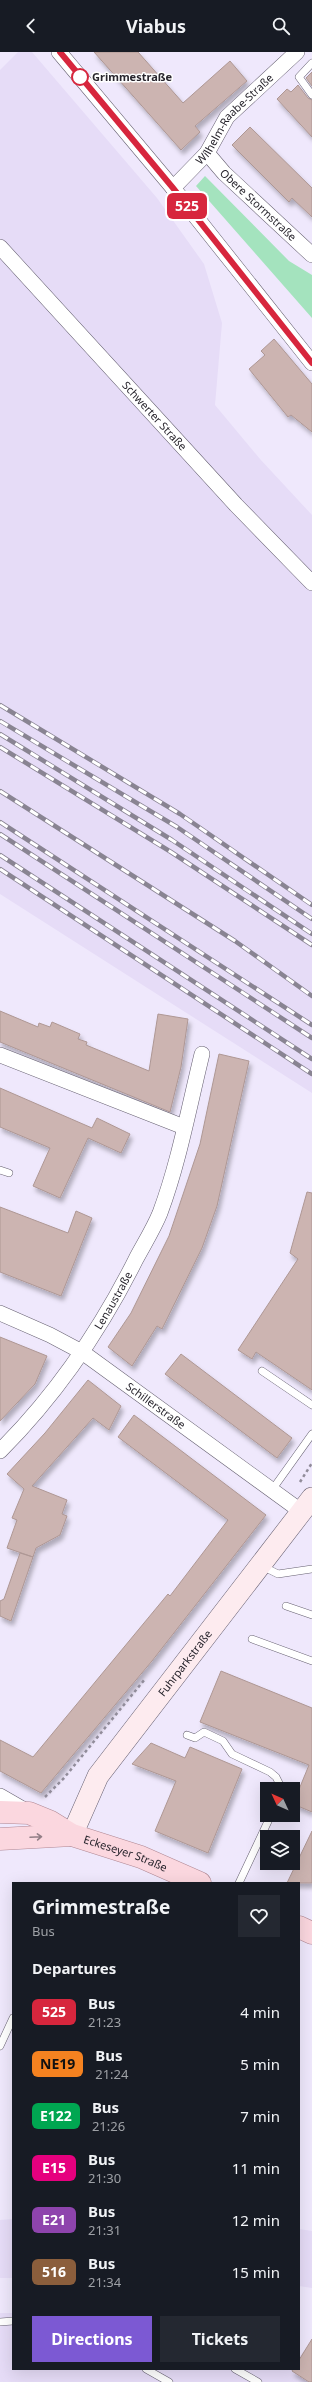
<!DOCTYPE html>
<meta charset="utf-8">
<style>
:root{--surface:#171b24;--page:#242831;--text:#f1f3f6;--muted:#9ea1a6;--accent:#7c59d3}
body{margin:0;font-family:"Noto Sans",sans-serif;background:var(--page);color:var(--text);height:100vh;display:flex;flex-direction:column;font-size:15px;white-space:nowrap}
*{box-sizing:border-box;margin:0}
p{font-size:13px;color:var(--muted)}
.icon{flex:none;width:22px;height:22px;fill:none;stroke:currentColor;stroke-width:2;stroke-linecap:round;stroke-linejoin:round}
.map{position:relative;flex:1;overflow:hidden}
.drawer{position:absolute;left:12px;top:1830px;width:288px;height:488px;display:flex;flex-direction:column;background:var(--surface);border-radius:0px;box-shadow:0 4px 16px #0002}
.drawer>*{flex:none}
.badge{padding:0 8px;border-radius:6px;font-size:14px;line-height:26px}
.needle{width:26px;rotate:314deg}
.fabs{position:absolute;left:260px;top:1730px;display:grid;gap:8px}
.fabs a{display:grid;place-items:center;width:40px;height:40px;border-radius:0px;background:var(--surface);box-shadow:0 4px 16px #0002;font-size:20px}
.map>.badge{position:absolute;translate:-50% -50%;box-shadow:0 0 0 2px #fff}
h2{padding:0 20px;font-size:15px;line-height:36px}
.round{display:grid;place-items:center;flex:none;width:42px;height:42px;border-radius:0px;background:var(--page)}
.overview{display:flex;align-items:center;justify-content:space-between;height:68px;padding:0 20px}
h1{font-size:19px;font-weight:700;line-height:30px}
.primary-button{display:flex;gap:8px;margin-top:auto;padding:8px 20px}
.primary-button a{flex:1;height:46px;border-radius:0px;background:var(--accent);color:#fff;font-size:16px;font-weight:700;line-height:46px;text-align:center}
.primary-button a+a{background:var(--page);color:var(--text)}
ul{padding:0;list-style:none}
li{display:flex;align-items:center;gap:12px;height:52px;padding:0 20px}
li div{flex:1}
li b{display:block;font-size:15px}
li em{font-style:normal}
li .badge{min-width:44px;font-weight:700;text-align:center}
header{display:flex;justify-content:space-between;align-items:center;height:52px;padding:0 20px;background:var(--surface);font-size:18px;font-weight:700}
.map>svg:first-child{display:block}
.built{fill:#e6dcf7}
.green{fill:#a4e3be}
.building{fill:#ccb4b1;stroke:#ae9794;filter:url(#shadow)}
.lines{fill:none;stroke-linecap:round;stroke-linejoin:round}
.service-casing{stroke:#666071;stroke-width:8}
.minor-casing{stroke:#666071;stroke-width:16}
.secondary-casing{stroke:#666071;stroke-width:22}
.primary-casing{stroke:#af8793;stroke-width:23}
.path{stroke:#918c9a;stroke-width:2.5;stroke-dasharray:3 3;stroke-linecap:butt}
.service{stroke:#fff;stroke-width:7}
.minor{stroke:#fff;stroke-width:15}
.secondary{stroke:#fdebef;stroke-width:21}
.primary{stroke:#fbd7df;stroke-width:22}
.rail-casing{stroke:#898492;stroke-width:4.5}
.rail{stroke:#fff;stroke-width:3;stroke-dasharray:9;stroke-linecap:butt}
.oneway{stroke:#927e86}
.line-casing{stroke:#fff;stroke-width:9}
.line{stroke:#d7263d;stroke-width:6}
.stop-dot{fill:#fff;stroke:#d7263d;stroke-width:2}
.labels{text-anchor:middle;stroke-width:3;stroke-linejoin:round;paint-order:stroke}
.stop-label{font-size:11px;font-weight:bold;fill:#28252d;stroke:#fff;text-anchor:start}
.street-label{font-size:11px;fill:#28252d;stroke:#fff}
</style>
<header><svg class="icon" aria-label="back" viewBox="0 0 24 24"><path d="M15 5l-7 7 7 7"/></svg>Viabus<svg class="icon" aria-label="search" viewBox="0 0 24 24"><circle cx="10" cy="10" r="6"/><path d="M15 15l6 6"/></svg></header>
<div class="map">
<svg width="312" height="2330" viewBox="0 0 312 2330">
<defs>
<filter id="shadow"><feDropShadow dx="2.5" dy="4.5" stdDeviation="2" flood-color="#0004"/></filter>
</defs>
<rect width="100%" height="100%" fill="#efe8fc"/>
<path class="built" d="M18 0H32L157 146 204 212 222 271 215 353 260 407 312 463V1041L0 842V18Z
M13 2167V2226H0V2168Z
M299 2177 312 2179V2236L299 2234Z
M0 2261H13V2317H299V2305L307 2295 312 2330H0Z"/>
<path class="green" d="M205 124 289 209 312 223V266L196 134Z"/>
<path class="building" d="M94 0H138L183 51 230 9 247 29 195 74 200 80 181 98Z
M312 20V34L306 26Z
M298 33 308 46 312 48V85L277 47 287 37 291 40Z
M250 75 312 136V165L292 146 289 150 232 93Z
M274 287 312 332V380L291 363 288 365 249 317 265 303 261 299Z
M0 959 38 975 39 971 50 975 52 970 80 982 78 987 87 990 86 993 149 1019 158 962 188 967 181 1015 170 1060 0 990Z
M219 1002 249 1009 217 1154 202 1196 162 1277 157 1274 132 1314 108 1295 131 1261 169 1184 200 1092Z
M0 1036 92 1076 97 1066 130 1082 121 1101 88 1086 60 1146 33 1134 50 1096 0 1075Z
M307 1140 312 1141V1338L256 1300 252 1307 238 1298 298 1207 290 1201Z
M0 1155 68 1181 76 1159 92 1166 61 1244 0 1220Z
M0 1285 47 1304 35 1332 0 1369Z
M181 1302 292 1386 277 1406 165 1322Z
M88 1328 121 1354 109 1378 93 1366 32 1434 67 1448 62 1462 67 1464 60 1483 36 1496 33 1505 7 1496 17 1468 12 1466 24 1437 7 1422 45 1381Z
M134 1363 266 1463 152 1609 41 1741 0 1719V1688L33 1705 168 1542 170 1544 228 1468 118 1385Z
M20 1501 33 1505 11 1569 0 1564V1549L4 1547Z
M221 1619 312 1656V1760L293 1752 309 1713 200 1670Z
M151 1691 185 1706 190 1695 242 1717 208 1801 155 1779 176 1729 132 1712Z
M312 1779V1831H287Z
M312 2287V2330H309L292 2319 293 2317H299V2308Z"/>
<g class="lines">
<defs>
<path id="service" d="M312 11 299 25 312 43
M0 1118 9 1121
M262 1319 312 1353
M272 1438 312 1382
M262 1514 278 1522 312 1517
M286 1554 312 1563
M252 1587 312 1609
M187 1683 195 1686 204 1680 223 1689 232 1702 270 1720 276 1725 282 1737
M239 1831 271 1763
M0 1994 13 1966
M0 2270 13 2269
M146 2317 169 2330
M235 2317 258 2330"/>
<g id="minor">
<path d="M59 0 173 136 312 311"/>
<path id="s1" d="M207 101 224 121 312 203"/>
<path id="s2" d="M173 136 207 101 227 65 297 0"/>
<path id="s3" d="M0 195 236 453 312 531"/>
<path d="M0 1003 184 1075"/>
<path id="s4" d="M0 1261 50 1283 82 1300 302 1460"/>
<path id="s5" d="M0 1399C56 1343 101 1277 136 1207 144 1192 154 1176 160 1161 179 1110 189 1055 202 1002"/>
<path d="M0 1744 26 1759"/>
</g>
<g id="secondary">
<path id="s6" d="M72 1783 98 1724 312 1446"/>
</g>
<g id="primary">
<path id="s7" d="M0 1760 29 1761 51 1770 72 1783 141 1805 200 1831"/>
<path d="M0 1787 72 1783"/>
<path d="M299 1875 312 1881"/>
</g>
</defs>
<use href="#service" class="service-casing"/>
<use href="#minor" class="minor-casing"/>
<use href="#secondary" class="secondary-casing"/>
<use href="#primary" class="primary-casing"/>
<path class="path" d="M300 1430 312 1411
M45 1745 64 1726 145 1627"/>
<use href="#service" class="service"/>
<use href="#minor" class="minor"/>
<use href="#secondary" class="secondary"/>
<use href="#primary" class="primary"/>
<defs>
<path id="rail" d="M0 653 180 762 312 853
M0 669 177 775 312 867
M0 682 172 788 312 882
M0 695 171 800 312 893
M0 739 235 889 312 944
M0 770 312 973
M0 782 312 986
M0 803 312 1007
M0 817 312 1022"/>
</defs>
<use href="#rail" class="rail-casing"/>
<use href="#rail" class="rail"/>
</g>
<defs><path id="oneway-shaft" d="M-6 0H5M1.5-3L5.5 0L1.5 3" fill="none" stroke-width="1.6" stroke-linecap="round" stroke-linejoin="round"/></defs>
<use class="oneway" href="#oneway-shaft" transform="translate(36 1785) rotate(-3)"/>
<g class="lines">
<defs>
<path id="line" d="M60 0 173 136 312 311"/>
</defs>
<use href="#line" class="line-casing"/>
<use href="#line" class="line"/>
</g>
<circle class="stop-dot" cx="80" cy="25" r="8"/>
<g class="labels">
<g class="stop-label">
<text x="92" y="29">Grimmestraße</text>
</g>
<g class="street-label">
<text dy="4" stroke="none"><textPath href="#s2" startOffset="93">Wilhelm-Raabe-Straße</textPath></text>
<text dy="4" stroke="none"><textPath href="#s1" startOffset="73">Obere Stormstraße</textPath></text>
<text dy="4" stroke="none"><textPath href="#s3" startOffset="229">Schwerter Straße</textPath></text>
<text dy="4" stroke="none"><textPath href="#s5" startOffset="189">Lenaustraße</textPath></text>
<text dy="4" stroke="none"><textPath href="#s4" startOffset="182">Schillerstraße</textPath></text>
<text dy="4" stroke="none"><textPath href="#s6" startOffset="207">Fuhrparkstraße</textPath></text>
<text dy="4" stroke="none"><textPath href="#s7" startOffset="134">Eckeseyer Straße</textPath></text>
</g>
</g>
</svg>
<div class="fabs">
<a><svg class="needle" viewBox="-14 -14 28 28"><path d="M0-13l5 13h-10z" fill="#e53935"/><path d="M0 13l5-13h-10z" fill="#9ea1a6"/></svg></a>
<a><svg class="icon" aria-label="layers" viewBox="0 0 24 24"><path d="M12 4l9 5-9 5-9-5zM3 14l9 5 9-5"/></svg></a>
</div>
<b class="badge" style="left:187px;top:154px;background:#d7263d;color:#fff">525</b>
<section class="drawer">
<div class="overview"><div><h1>Grimmestraße</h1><p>Bus</p></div><a class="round"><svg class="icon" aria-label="heart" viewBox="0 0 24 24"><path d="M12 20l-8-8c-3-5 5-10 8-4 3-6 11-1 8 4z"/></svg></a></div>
<h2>Departures</h2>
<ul>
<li><span class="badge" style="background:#d7263d;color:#fff">525</span><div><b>Bus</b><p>21:23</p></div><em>4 min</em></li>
<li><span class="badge" style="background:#f58220;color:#111">NE19</span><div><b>Bus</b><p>21:24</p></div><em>5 min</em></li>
<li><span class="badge" style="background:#00a651;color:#fff">E122</span><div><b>Bus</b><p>21:26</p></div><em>7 min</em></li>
<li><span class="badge" style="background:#e6007e;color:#fff">E15</span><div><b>Bus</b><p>21:30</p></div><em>11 min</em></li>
<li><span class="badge" style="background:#8e44ad;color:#fff">E21</span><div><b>Bus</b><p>21:31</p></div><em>12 min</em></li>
<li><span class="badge" style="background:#8b5e3c;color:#fff">516</span><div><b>Bus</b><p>21:34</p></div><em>15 min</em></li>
</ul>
<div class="primary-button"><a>Directions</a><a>Tickets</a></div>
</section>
</div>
